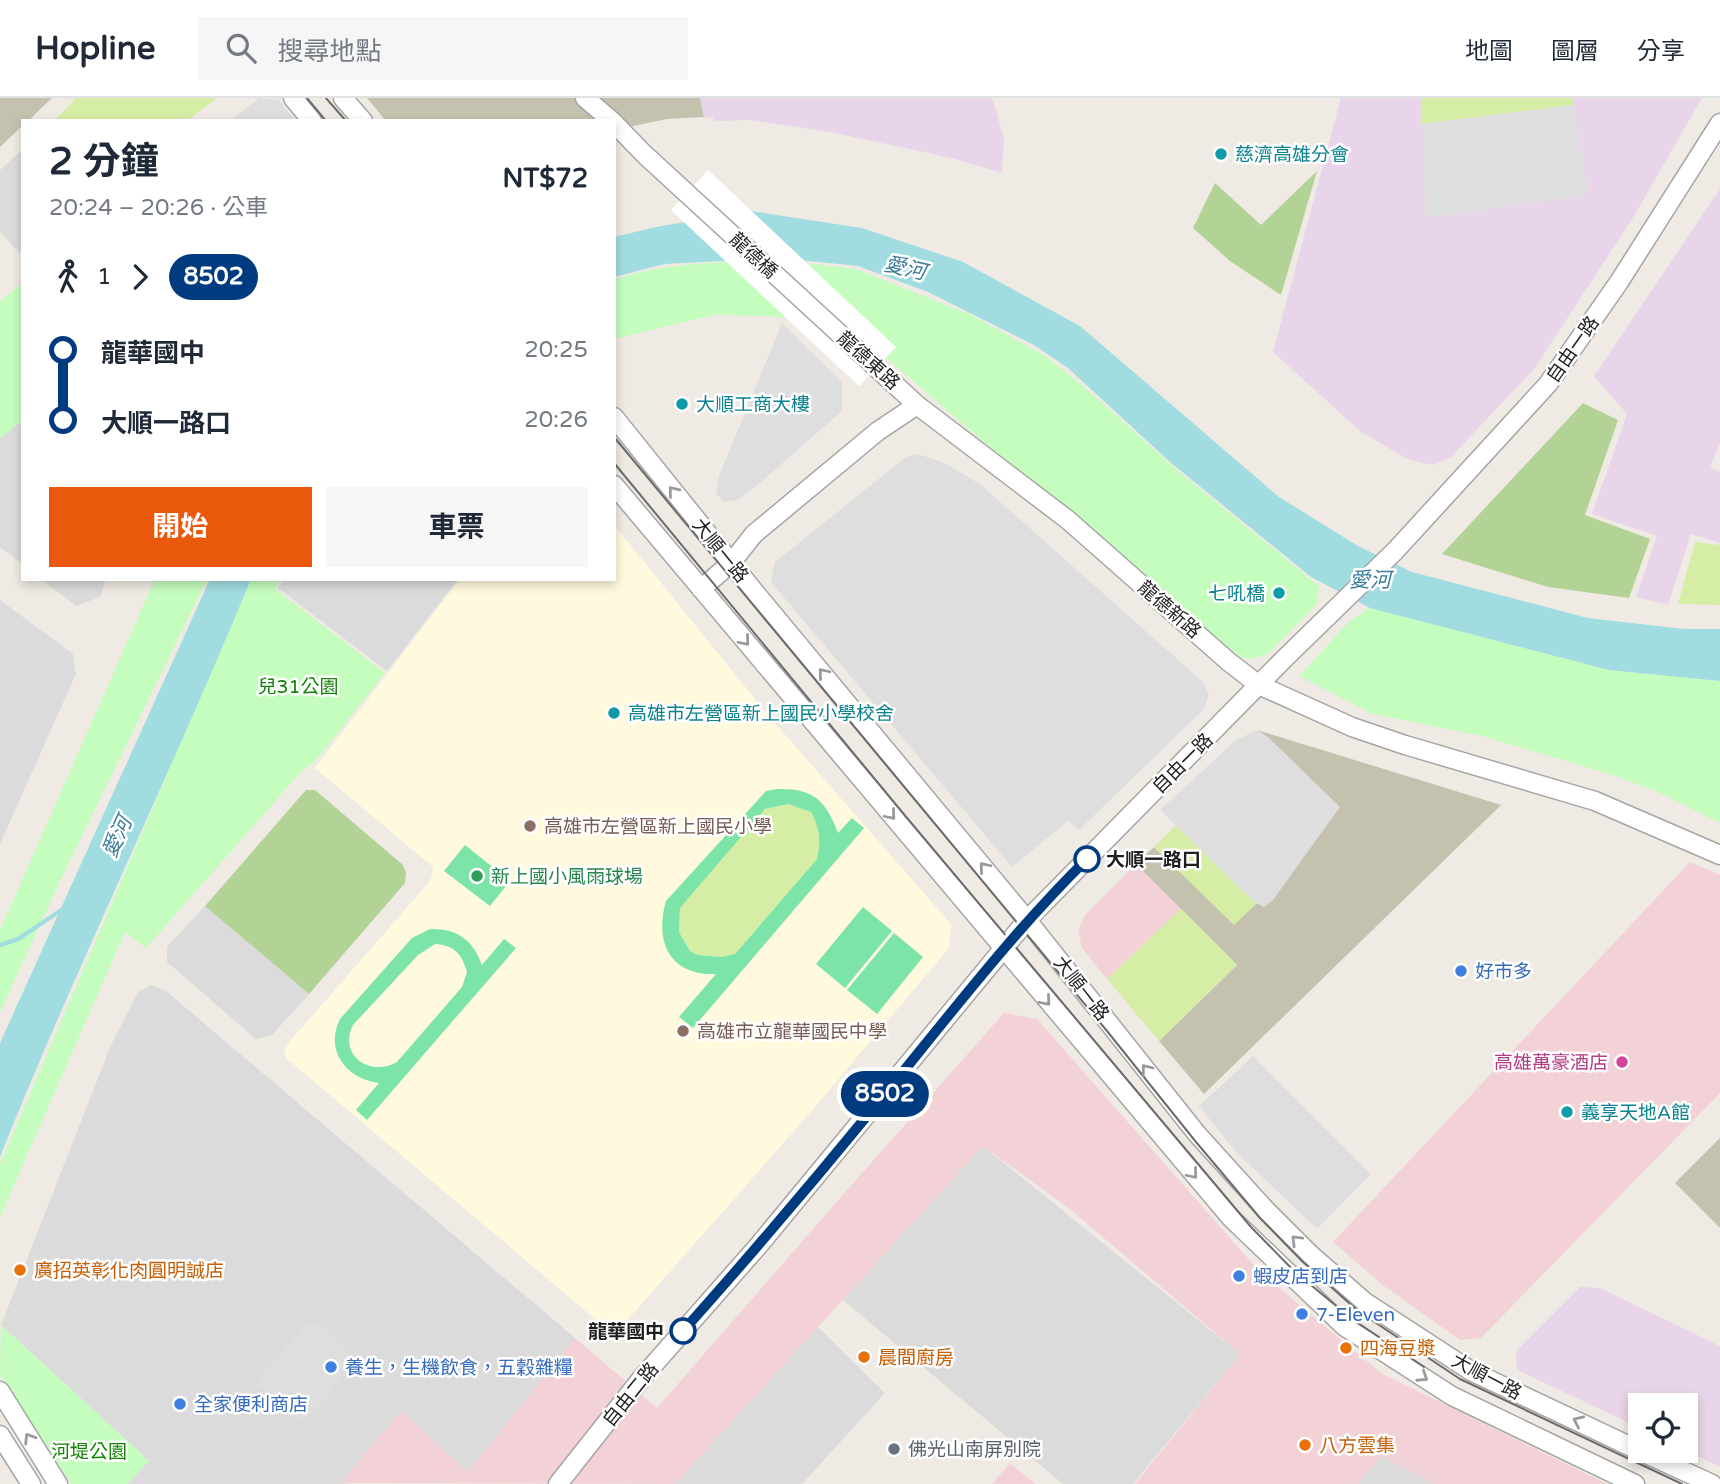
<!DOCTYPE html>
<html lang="zh-TW">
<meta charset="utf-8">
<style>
:root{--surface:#fff;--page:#f6f6f7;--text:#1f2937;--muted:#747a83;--line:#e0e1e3;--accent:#ea580c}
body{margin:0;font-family:"Varela Round","Noto Sans TC",sans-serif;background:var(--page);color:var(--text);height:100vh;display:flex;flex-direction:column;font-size:26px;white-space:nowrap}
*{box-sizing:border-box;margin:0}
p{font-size:23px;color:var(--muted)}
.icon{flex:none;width:38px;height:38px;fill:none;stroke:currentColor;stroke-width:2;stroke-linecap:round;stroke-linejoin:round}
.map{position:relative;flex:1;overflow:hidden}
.details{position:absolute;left:21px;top:21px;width:595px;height:462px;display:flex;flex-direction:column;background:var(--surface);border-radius:0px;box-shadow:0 4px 10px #0003}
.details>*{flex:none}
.badge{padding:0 14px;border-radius:23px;font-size:24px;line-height:46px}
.controls{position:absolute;left:1628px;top:1295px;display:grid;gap:14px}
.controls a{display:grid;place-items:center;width:70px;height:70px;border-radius:0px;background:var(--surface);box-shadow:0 4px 10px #0003;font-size:35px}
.map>.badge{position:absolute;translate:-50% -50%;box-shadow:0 0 0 4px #fff}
.legs{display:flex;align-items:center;gap:10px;height:77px;padding:0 28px;font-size:23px}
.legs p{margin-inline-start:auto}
.overview{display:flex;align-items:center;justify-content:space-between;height:119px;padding:0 28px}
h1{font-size:38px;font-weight:700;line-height:52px}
.action{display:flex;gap:14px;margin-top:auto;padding:14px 28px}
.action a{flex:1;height:80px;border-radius:0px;background:var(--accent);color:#fff;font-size:28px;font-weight:700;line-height:80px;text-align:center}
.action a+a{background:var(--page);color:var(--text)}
ul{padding:0 28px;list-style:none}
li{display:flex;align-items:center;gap:24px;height:70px;font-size:26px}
li i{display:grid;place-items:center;width:10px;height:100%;margin:0 9px;background:currentColor}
li i::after{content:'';width:18px;height:18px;margin:-9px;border:5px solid;border-radius:50%;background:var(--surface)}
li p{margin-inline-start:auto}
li:first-child i{background:linear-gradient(#0000 50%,currentColor 0)}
li:last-child i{background:linear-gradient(currentColor 50%,#0000 0)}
header{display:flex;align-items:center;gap:42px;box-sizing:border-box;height:98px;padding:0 35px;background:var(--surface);border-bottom:2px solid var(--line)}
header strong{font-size:33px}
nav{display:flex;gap:38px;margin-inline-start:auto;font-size:24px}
.search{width:490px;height:63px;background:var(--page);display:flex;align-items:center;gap:18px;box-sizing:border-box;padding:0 24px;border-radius:0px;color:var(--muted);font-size:26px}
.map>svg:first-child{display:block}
.residential{fill:#dcdbdb}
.commercial{fill:#f2d2d6}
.industrial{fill:#e9d5e9}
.education{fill:#fff9de}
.construction{fill:#c5c1af}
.grass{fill:#d6eda6}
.forest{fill:#b2d296}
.park{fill:#c4fdbe}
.pitch{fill:#7de4a9;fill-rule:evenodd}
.parking{fill:#dedede}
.water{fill:#a1dde0}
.pier{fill:#fff}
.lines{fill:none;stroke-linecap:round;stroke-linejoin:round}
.stream{stroke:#a1dde0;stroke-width:4.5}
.tertiary-casing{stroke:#a5a5a5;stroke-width:21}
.tertiary{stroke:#fff;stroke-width:18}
.tram{stroke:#6c6c6c;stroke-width:2}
.oneway{stroke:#9a9a9a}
.line-1-casing{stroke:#fff;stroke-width:16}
.line-1{stroke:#003b80;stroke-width:10}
.culture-dot{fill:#0f9aa8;stroke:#fff;stroke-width:2.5}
.education-dot{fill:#8d6e63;stroke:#fff;stroke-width:2.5}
.stop-1-dot{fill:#fff;stroke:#003b80;stroke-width:3.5}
.leisure-dot{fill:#2e9e5b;stroke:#fff;stroke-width:2.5}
.shop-dot{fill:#3f7fe0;stroke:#fff;stroke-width:2.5}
.hotel-dot{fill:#d1479c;stroke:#fff;stroke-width:2.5}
.food-dot{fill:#e8710a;stroke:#fff;stroke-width:2.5}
.worship-dot{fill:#6b7280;stroke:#fff;stroke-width:2.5}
.labels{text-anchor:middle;stroke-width:5;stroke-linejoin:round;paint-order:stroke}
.culture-label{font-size:19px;fill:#0d838f;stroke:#fff;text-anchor:start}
.street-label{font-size:19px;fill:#1e1e1e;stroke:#fff}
.park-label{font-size:19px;fill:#118405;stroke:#fff}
.education-label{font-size:19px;fill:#785e54;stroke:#fff;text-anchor:start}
.stop-label{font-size:19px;font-weight:bold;fill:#1e1e1e;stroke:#fff;text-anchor:start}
.leisure-label{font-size:19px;fill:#27864d;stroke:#fff;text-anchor:start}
.shop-label{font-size:19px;fill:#366cbe;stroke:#fff;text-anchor:start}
.hotel-label{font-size:19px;fill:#b23c85;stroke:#fff;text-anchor:end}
.food-label{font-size:19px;fill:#c56008;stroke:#fff;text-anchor:start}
.worship-label{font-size:19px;fill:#5b616d;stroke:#fff;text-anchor:start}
.water-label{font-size:21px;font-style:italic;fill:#3c7d9c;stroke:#fff}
</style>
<header>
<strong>Hopline</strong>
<div class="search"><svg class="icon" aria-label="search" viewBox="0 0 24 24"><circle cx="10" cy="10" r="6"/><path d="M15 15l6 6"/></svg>搜尋地點</div>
<nav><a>地圖</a><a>圖層</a><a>分享</a></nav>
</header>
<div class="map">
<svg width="1720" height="1386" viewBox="0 0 1720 1386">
<rect width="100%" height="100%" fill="#f0eae4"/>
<path class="residential" d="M23 51V152L19 155 0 133V72Z
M23 322V467L0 449V340Z
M41 481H106L100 499 76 508Z
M283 481H458L387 573 278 490Z
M0 502 73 556 76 576 0 746Z
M205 808 309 896 272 937 256 941 167 864V849Z
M151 887 166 893 575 1240 468 1375 341 1386H127L149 1363 1 1227 111 947 138 894Z
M983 1048 1240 1256 1133 1386H1063L843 1202Z
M818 1229 885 1295 802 1386H675Z
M1381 1358 1436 1386H1358Z"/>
<path class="commercial" d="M1690 764 1720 777V995L1481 1240 1460 1242 1384 1188 1333 1144Z
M1136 766 1181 811 1107 881 1082 850 1078 833 1085 817Z
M1004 915 1037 921 1259 1173 1381 1275 1607 1386H1436L1381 1358 1358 1386H1135L1240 1256 1070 1111 983 1048 675 1386 340 1385 401 1313 468 1374 575 1240 657 1310 848 1091Z
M1010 1365 1035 1386H992Z"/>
<path class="industrial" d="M700 0H992L1004 40 1002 75 951 60 830 34 750 22 714 23 713 20 704 19Z
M1341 0H1702L1634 118 1535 270 1451 359 1433 367 1407 361 1360 333 1273 254Z
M1720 91V344L1710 370 1720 374V445L1691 436 1668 507 1636 499 1657 438 1592 416 1627 316 1594 278Z
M1580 1189 1600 1190 1720 1248V1369L1685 1352V1307H1640V1330L1517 1272 1516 1253Z"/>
<path class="education" d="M614 427 773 623 951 826 949 850 809 1016 623 1227 607 1231 286 960 284 950 424 790 431 781 433 769 315 670 460 481H614Z"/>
<path class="construction" d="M0 0H52L28 23H23V27L0 49Z
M367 0H700L704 19 667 21 614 32V23H386Z
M1257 632 1501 707 1204 996 1159 943 1237 867 1136 766 1154 749 1234 826 1257 805 1264 809 1269 640Z
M1720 1040V1130L1675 1085Z"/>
<path class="grass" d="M76 0H217L187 23H54Z
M1421 0H1572L1574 7 1422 26Z
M1695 444 1720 447V507L1678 506Z
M788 706 811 714C820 731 821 742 817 761L735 856 721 859 698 857 690 853 679 834 680 810 765 711Z
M1176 727 1257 805 1234 827 1154 749Z
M1181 811 1237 867 1159 943 1107 881Z"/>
<path class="forest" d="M1317 73 1281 197 1230 163 1193 130 1215 85 1261 127Z
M1583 305 1618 322 1585 417 1650 441 1629 500 1548 489 1442 456Z
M306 692H315L403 767 406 775 405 785 309 896 205 808Z"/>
<path class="park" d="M780 162 856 171 971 217 1044 257 1086 291 1185 379 1319 488 1317 506 1268 556 1256 560H1244L1220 548 847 226 770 218 714 217 614 241V182C667 163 724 165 780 162Z
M23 185V322L0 340V203Z
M155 481H207L60 783 0 914V832Z
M251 481H280L275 491 385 575 317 661 299 676 146 850 125 834 0 1119V1066Z
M1370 510 1609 572 1720 583V725L1658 694 1616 678 1482 638 1373 616 1299 578 1349 524Z
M1 1227 149 1363 127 1386H71L0 1276Z"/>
<path class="pitch" d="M777 691C813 690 826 702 838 735L852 720 864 730 693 930 679 919 716 876C670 878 654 844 666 803L766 693ZM788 706 811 714C820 731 821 742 817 761L735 856 721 859 698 857 690 853 679 834 680 810 765 711Z
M465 747 510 783 490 808 444 773Z
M863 809 892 833 845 890 816 866Z
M430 831C457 830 473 842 482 867L504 841 516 850 367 1022 356 1012 379 985C347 981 324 953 340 921L412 840ZM435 846C454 847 462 856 467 874L462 889 397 964C369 980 338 956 353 927L418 857Z
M894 835 923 859 877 916 847 892Z"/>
<path class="parking" d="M259 0 279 2 295 23H230Z
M1574 7 1588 97 1426 120 1422 26Z
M782 225 842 284V313L755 389 737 402 724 404 716 395 719 378Z
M918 356 947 366 981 387 1203 584 1209 596 1204 611 1079 732 1068 723 1012 769 771 484 775 464 906 359Z
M1257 632 1269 640 1340 709 1273 802 1264 809 1253 803 1160 712 1236 642Z
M1253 958 1371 1076 1317 1131 1236 1054 1199 1008Z
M318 1225 359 1263 302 1325 255 1286 305 1226Z"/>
<path class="water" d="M751 113 862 130 963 164 1080 228 1279 399 1358 448 1412 474 1588 520 1684 531H1720V583L1609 572 1370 510 1311 479 1170 364 1068 270 1034 247 928 194 858 168 780 160 665 166 614 179V139L656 129Z
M210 481H251C171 676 78 864 0 1059V945Z"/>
<path class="pier" d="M708 72 896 249 859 288 671 112Z"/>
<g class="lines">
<path class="stream" d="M0 847 18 841 63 811"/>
<defs>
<path id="tertiary" d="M293 0 312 23
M343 0 363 23
M585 0 612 23
M614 25 644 56 917 307
M614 319 753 492 1027 822 1197 1036 1264 1110 1311 1157 1365 1204 1471 1273 1640 1353
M614 387 1231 1120 1345 1229 1452 1298 1635 1386
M701 491 731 465 754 436 878 333 917 307 1068 422 1229 564 1259 587 1352 629 1405 647 1595 703 1720 757
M0 1293 58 1386
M0 1337 31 1386
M1640 1353 1712 1386
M558 1386 641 1281 759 1147 1027 822 1285 560 1395 453 1548 286 1619 184 1720 25"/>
</defs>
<use href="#tertiary" class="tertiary-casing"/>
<use href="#tertiary" class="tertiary"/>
<path class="tram" d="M307 0 326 23
M326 0 346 23
M614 339 1107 933 1196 1044 1260 1120 1303 1164 1358 1213 1460 1281 1682 1386
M614 365 907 720 1251 1129 1294 1173 1352 1221 1424 1269"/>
</g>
<defs><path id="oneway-chevron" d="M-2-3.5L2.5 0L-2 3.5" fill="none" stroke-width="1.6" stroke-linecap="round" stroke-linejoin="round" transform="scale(1.75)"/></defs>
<g class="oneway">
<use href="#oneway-chevron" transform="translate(673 393) rotate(-129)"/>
<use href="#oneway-chevron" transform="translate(745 543) rotate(50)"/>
<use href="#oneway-chevron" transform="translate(823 575) rotate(-130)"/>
<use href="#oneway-chevron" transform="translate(891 717) rotate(50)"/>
<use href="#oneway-chevron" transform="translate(984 769) rotate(-130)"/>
<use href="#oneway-chevron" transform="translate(1046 903) rotate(50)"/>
<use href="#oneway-chevron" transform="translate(1146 971) rotate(-128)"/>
<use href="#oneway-chevron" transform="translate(1193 1076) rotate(50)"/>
<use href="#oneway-chevron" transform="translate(1296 1142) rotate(-135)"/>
<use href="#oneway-chevron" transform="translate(1423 1279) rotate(33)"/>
<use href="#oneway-chevron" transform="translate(1578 1323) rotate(-155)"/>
<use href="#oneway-chevron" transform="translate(29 1340) rotate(-122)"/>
</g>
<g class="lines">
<defs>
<path id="line-1" d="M683 1233C749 1159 813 1084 876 1007 945 923 1010 837 1087 761"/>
</defs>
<use href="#line-1" class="line-1-casing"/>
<use href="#line-1" class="line-1"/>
</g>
<g class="culture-dot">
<circle cx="1221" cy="56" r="7"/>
<circle cx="682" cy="306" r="7"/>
<circle cx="1279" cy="495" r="7"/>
<circle cx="614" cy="615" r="7"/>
<circle cx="1567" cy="1014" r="7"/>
</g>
<g class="education-dot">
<circle cx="530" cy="728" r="7"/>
<circle cx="683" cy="933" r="7"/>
</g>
<g class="stop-1-dot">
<circle cx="1087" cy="761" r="12"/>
<circle cx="683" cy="1233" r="12"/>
</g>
<circle class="leisure-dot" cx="477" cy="778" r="7"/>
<g class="shop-dot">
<circle cx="1461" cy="873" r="7"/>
<circle cx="1239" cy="1178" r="7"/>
<circle cx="1302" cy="1216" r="7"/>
<circle cx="331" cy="1269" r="7"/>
<circle cx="180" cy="1306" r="7"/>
</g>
<circle class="hotel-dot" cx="1622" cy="964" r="7"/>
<g class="food-dot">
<circle cx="20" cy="1172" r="7"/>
<circle cx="1346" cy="1250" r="7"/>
<circle cx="864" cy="1259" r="7"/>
<circle cx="1305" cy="1347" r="7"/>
</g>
<circle class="worship-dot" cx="894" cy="1351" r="7"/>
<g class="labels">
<g class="culture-label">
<text x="1235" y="63">慈濟高雄分會</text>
<text x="696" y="313">大順工商大樓</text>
<text x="1265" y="502" text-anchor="end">七吼橋</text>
<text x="628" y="622">高雄市左營區新上國民小學校舍</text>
<text x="1581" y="1021">義享天地A館</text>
</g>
<g class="street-label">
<text transform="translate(754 157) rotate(43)" y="7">龍德橋</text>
<text transform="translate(1572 251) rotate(-55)" y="7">自由一路</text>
<text transform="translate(869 262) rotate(42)" y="7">龍德東路</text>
<text transform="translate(721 452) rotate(51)" y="7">大順一路</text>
<text transform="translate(1170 511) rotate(41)" y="7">龍德新路</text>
<text transform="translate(1182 665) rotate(-45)" y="7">自由一路</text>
<text transform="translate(1082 890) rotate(52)" y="7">大順一路</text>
<text transform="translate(1487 1278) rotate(28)" y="7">大順一路</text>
<text transform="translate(630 1296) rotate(-51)" y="7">自由二路</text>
</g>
<g class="park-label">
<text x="298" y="595">兒31公園</text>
<text x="89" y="1360">河堤公園</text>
</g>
<g class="education-label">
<text x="544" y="735">高雄市左營區新上國民小學</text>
<text x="697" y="940">高雄市立龍華國民中學</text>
</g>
<g class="stop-label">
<text x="1106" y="768">大順一路口</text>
<text x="664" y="1240" text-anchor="end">龍華國中</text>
</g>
<g class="leisure-label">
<text x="491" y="785">新上國小風雨球場</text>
</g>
<g class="shop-label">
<text x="1475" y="880">好市多</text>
<text x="1253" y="1185">蝦皮店到店</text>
<text x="1316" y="1223">7-Eleven</text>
<text x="345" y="1276">養生，生機飲食，五穀雜糧</text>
<text x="194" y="1313">全家便利商店</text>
</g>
<g class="hotel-label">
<text x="1608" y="971">高雄萬豪酒店</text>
</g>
<g class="food-label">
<text x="34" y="1179">廣招英彰化肉圓明誠店</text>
<text x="1360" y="1257">四海豆漿</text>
<text x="878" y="1266">晨間廚房</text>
<text x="1319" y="1354">八方雲集</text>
</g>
<g class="worship-label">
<text x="908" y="1358">佛光山南屏別院</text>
</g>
<g class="water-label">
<text transform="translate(905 170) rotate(13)" y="7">愛河</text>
<text x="1370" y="489">愛河</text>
<text transform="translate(117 739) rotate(-65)" y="7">愛河</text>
</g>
</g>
</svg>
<div class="controls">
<a><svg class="icon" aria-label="locate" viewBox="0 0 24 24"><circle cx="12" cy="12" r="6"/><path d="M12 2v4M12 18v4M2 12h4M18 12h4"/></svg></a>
</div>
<b class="badge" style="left:885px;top:996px;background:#003b80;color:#fff">8502</b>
<section class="details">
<div class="overview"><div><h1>2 分鐘</h1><p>20:24 – 20:26 · 公車</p></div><b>NT$72</b></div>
<div class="legs"><svg class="icon" aria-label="walk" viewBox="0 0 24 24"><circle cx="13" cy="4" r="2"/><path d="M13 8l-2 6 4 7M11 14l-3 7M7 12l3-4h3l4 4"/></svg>1<svg class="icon" aria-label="forward" viewBox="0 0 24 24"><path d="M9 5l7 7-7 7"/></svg><b class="badge" style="background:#003b80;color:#fff">8502</b></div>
<ul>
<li><i style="color:#003b80"></i><b>龍華國中</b><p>20:25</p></li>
<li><i style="color:#003b80"></i><b>大順一路口</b><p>20:26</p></li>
</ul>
<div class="action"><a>開始</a><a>車票</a></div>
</section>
</div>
